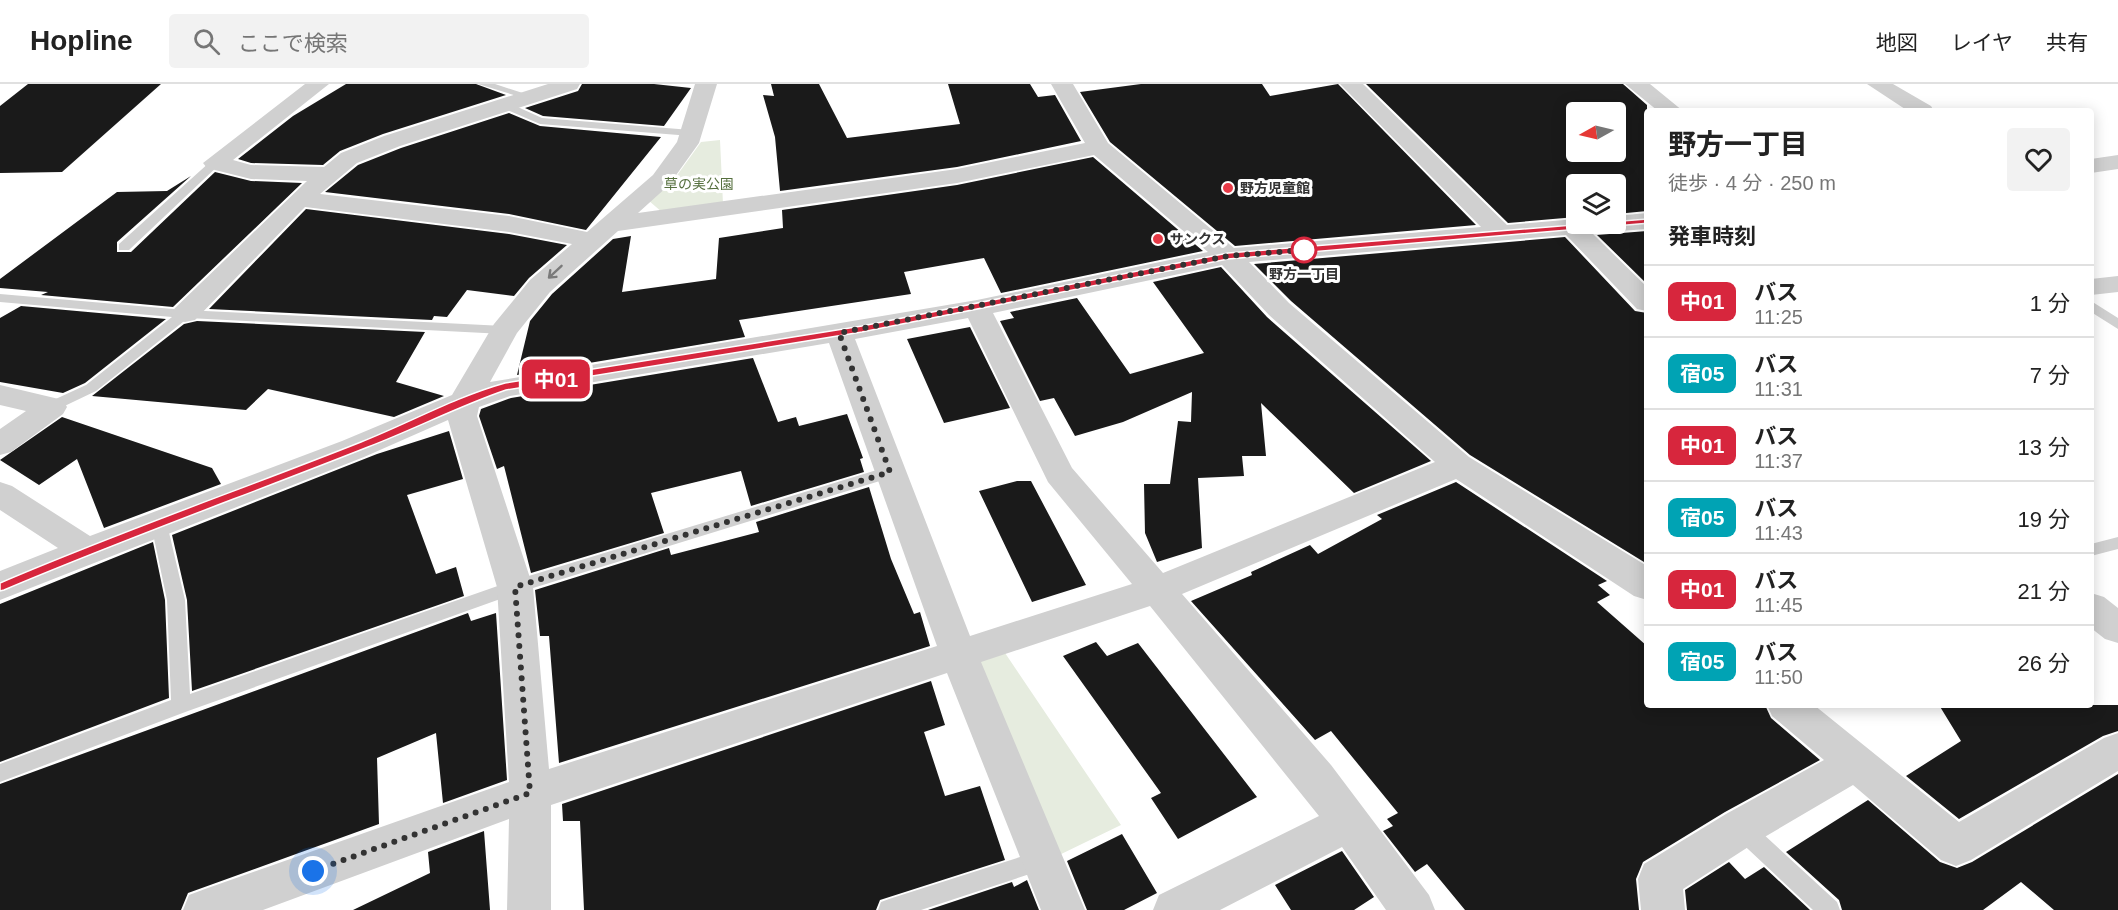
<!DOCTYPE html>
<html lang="ja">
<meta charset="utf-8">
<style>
:root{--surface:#fff;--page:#f2f2f2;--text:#222;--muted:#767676;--line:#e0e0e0}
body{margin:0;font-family:Helvetica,"Noto Sans JP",sans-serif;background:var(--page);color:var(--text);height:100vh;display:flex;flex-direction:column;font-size:22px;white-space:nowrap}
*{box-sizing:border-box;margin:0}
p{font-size:20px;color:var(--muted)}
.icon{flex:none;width:33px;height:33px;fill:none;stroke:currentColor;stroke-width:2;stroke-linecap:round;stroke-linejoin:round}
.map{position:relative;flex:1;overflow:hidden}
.details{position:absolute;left:1644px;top:24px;width:450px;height:600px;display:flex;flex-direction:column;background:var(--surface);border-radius:6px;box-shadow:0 3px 15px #0003}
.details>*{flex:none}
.badge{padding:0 12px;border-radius:9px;font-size:21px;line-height:39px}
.needle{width:39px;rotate:262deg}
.buttons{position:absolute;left:1566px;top:18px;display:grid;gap:12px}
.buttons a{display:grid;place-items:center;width:60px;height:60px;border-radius:6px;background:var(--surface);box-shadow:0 3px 15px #0003;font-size:30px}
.you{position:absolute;width:30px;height:30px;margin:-15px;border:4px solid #fff;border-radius:50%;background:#1a73e8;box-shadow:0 0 0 9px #1a73e833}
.map>.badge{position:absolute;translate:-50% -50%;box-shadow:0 0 0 3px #fff}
h2{padding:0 24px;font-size:22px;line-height:54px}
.round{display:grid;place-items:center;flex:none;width:63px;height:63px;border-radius:6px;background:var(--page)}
.headline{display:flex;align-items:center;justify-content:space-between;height:102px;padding:0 24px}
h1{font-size:28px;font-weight:700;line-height:45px}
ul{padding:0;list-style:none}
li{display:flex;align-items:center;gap:18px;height:72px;padding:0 24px;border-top:2px solid var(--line)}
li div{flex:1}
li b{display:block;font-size:22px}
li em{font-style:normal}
li .badge{min-width:66px;font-weight:700;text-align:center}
header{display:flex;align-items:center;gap:36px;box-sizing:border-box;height:84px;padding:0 30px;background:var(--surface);border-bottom:2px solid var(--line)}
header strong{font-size:28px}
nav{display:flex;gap:33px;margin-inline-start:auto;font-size:21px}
.search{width:420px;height:54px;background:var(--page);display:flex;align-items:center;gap:15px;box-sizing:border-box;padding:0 21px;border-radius:6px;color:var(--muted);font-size:22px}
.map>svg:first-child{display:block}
.green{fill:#e6ecdf}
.building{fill:#1a1a1a;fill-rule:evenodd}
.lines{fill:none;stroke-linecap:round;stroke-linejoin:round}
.lane{fill:#d0d0d0;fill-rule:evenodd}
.street{fill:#d0d0d0;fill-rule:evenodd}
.oneway{stroke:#7a7a7a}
.line{fill:#d7263d;stroke:#fff;stroke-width:1.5}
.walk{stroke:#333;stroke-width:6;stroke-dasharray:0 10.8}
.poi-dot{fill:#e63946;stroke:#fff;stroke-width:2}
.stop-dot{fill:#fff;stroke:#d7263d;stroke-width:3}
.labels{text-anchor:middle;stroke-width:6;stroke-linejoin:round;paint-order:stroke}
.far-park-label{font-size:14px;fill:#56703f;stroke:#fff}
.far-poi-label{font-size:14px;font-weight:bold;fill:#333;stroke:#fff;text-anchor:start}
.far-stop-label{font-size:14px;font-weight:bold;fill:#333;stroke:#fff}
</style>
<header>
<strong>Hopline</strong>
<div class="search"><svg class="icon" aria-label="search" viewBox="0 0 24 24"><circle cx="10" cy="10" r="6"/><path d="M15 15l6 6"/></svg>ここで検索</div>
<nav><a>地図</a><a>レイヤ</a><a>共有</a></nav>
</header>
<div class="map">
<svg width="2118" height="826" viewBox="0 0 2118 826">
<rect width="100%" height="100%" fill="#fff"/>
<path class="green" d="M720 56 723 120 663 129 648 116 673 97 701 58Z
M1001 563 1121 741 1053 774 968 573Z"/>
<path class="building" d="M28 0H161L62 88 0 89V22Z
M346 0H476L506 11 383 50 340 67 323 81 251 79 238 75 293 32Z
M582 0H654L691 4 664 42 543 32 525 24 578 7Z
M771 0H819L847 54 960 40 948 0H1030L1038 13 1055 11 1081 57 957 83 780 107 775 53 763 11 774 12Z
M1141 0H1262L1270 12 1338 0 1476 141 1235 162 1110 58 1080 8Z
M1366 0H1623L1647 21V127L1616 130V100H1576V133L1508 139ZM1576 28H1616V68H1576Z
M509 29 540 42 661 53 586 146 509 130 325 108 358 81 401 64Z
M1093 73 1203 167 1001 209 984 174 904 188 911 210 739 236 745 253 517 291 530 237 552 210 613 155 631 152 622 208 716 195 719 154 783 144 782 126 957 101Z
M215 88 251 97 302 99 173 223 41 211 48 208 0 204V195L117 108 167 107 191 92 117 158V168H131Z
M306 125 509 150 567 161 529 194 514 212 467 206 447 233 434 232 432 236 209 225Z
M1647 147V200L1597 151Z
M1565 153 1635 227 1647 229V476L1644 478 1470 371 1291 217 1254 180Z
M1221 183 1267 233 1431 377 1354 409 1261 319 1266 372H1242L1244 392 1198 394 1202 464 1157 478 1145 449 1144 400H1170L1178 337 1191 338 1192 308 1123 338 1075 352 1054 314 1040 317 1000 237 1014 234 1010 228 1077 214 1130 290 1204 269 1153 198Z
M21 222 166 235 85 299 63 309 0 298V234Z
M197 237 425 248 396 298 444 312 394 333 268 305 246 326 92 312 184 240Z
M970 243 1010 324 944 339 907 255Z
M753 274 778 338 796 333 799 342 847 330 863 374 860 375 864 388 751 422 741 387 651 409 664 449 531 489 504 382 497 385 479 332 481 325 511 314Z
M62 333 212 384 221 400 104 444 77 375 39 401 0 376Z
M449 347 463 395 407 411 436 490 456 483 464 512 192 607 187 516 172 451 377 370Z
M1017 397H1031L1086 501 1032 518 979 407Z
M1456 398 1607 497 1598 501 1610 511 1597 518 1647 562V621H1765L1771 634 1820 676 1725 728 1643 778 1636 795 1639 826H1465L1427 780 1415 788 1383 747 1393 742 1387 735 1398 729 1331 647 1315 656 1191 517 1252 491 1251 488 1310 461 1318 470 1382 435 1377 431Z
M869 403 891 475 914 530 920 528 930 562 559 679 549 552H540L535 506 669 464 671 471 759 448 756 438Z
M153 458 165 516 169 614 0 678V520Z
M468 529 471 537 496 529 507 696 443 719 436 649 377 674 379 740 188 809 181 826H0V700Z
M1096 558 1107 572 1138 559 1257 713 1178 755 1151 714 1161 709 1063 572Z
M931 597 945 641 924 648 945 712 980 702 1005 776 880 816 876 826H584L580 737H563L562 720Z
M1939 621H2118V647L2103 652 1959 735 1906 692 1961 657Z
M2118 690V826H2054L2021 798 1983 826H1842L1839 816 1786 768 1868 716 1940 778 1957 784 1972 778Z
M484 747 490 826H353L430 789 428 768Z
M1122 750 1157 809 1124 826H1087L1067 777Z
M1342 767 1374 813 1354 826H1291L1275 801Z
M1729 778 1745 795 1764 783 1810 826H1687L1685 806Z
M1027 796 1039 826H928L1012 798 1014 803Z"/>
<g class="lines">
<path class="lane" d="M478 0H495L535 13 530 16Z
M503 20H511L542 34 691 46 697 49 691 52 540 40 503 24Z
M211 77 221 79 129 166H119V160Z
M0 210 185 226 504 242 511 246 504 250 188 234 96 307 52 328 47 327 44 323 47 319 86 301 172 233 0 218Z
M2091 217 2118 234V245L2091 228Z
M890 382 898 388 896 392 520 508 188 627 0 698V680L171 616 167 516 151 440 153 436H165L167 440 185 516 190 610 509 498Z
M2118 453V465L2091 472V460Z
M1741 734 1749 737 1837 818 1840 826H1813L1733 751 1730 744 1733 737Z
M1042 766 1050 769 1053 776 1050 783 1042 786 921 826H878L881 818 889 815Z"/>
<path class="street" d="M305 0H329L233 76 251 81 324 83 341 69 384 52 548 0H580L577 5 400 62 357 79 320 110 509 132 587 148 653 91 677 58 695 0H717L699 59 669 101 638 129 957 85 1085 59 1051 0H1073L1108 59 1234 164 1481 143 1340 0H1363L1507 141 1576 135V140H1616V132L1647 129V145L1592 149 1647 203V227L1637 225 1566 151 1249 178 1289 219 1469 373 1647 482V516L1634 512 1456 395 1182 510 1331 681 1429 811 1435 826H1386L1342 763 1220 826H1153L1159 811 1319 732 1150 522 981 578 1085 826H1041L947 589 551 721V826H507L509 735 263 826H183L189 811 205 805 509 698 497 503 448 336 364 373 0 516V487L58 464 0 426V398L12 402 90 452 342 357 452 311 494 240 530 196 572 160 509 148 305 123 195 236 185 238 175 236 171 230 175 224 307 97 251 95 207 84 203 79ZM1094 71 1208 168 977 216 490 298 517 249 550 208 618 147 957 99ZM1222 181 1269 231 1435 378 1163 489 1072 384 993 229ZM968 234 1048 398 1132 500 970 552 855 255ZM829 259 937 562 549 685 533 503 477 332 479 323 510 312Z
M1625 0H1650L1683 27H1658Z
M1867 0H1893L1931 22 1934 27H1908Z
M2118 71V85L2091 89V75Z
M2118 192V208L2091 211V195Z
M0 301 63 316 67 323 63 330 11 368 0 371V345L26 327 0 321Z
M2091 509 2104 513 2118 524V559L2105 555 2091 544Z
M1767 621H1814L1959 738 2104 654 2118 649V687L1971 776 1956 782 1941 776 1853 701 1756 758 1683 805 1685 826H1641L1638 795 1644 780 1726 730 1824 676 1772 632Z"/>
</g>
<defs><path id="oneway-shaft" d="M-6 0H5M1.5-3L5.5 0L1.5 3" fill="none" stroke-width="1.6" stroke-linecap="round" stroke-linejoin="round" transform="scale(1.5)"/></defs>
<use class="oneway" href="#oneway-shaft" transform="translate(555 188) rotate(137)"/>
<path class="line" d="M1647 135 1650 136V139L1228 175 862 248 506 306C459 322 415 345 368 363 247 411 124 455 4 506L0 507V499C116 449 240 406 361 358 409 339 455 313 505 299L862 242 1228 169Z"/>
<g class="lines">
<path class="walk" d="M313 787 530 709 515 503 890 388 839 249 1228 172 1304 166"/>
</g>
<g class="poi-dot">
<circle cx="1228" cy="104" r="6"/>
<circle cx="1158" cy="155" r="6"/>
</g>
<circle class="stop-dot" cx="1304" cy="166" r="12"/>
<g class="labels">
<g class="far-park-label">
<text x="699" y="105">草の実公園</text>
</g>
<g class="far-poi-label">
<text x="1240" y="109">野方児童館</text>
<text x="1170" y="160">サンクス</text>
</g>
<g class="far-stop-label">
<text x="1304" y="195">野方一丁目</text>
</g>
</g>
</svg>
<div class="buttons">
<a><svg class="needle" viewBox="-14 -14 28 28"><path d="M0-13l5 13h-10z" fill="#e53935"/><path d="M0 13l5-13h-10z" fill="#767676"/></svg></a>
<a><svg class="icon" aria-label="layers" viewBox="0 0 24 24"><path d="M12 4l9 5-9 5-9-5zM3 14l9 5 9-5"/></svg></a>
</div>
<div class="you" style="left:313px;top:787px"></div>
<b class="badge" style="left:556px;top:295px;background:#d7263d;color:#fff">中01</b>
<section class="details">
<div class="headline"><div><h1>野方一丁目</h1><p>徒歩 · 4 分 · 250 m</p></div><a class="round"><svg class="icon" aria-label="heart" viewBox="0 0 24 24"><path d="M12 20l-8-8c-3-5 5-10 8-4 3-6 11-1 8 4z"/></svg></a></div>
<h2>発車時刻</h2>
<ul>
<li><span class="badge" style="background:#d7263d;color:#fff">中01</span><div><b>バス</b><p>11:25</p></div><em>1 分</em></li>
<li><span class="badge" style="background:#00a3b4;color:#fff">宿05</span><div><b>バス</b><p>11:31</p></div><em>7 分</em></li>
<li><span class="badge" style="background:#d7263d;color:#fff">中01</span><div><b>バス</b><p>11:37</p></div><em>13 分</em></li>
<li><span class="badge" style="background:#00a3b4;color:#fff">宿05</span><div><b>バス</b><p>11:43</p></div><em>19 分</em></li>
<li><span class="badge" style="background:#d7263d;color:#fff">中01</span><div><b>バス</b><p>11:45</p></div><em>21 分</em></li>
<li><span class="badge" style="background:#00a3b4;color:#fff">宿05</span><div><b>バス</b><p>11:50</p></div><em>26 分</em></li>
</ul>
</section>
</div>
